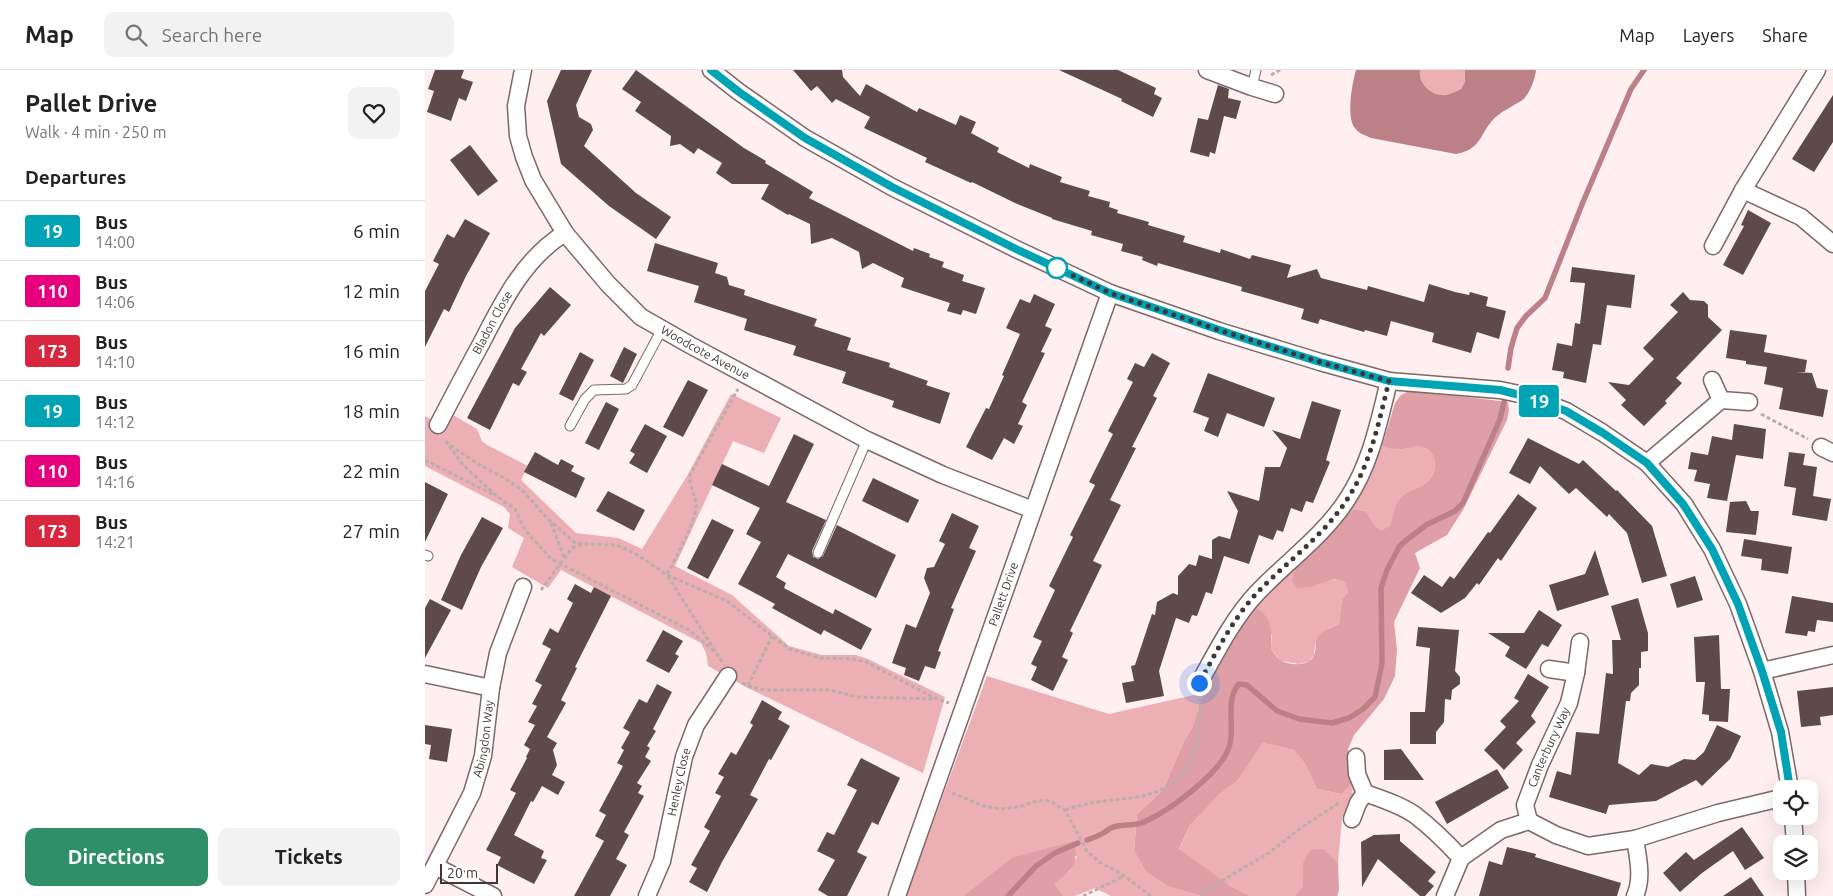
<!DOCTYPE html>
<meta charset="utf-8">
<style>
:root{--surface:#fff;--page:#f2f2f2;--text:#222;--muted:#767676;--line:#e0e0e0;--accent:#2e8f68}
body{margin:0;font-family:Ubuntu,sans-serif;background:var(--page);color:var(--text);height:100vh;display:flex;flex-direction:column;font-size:19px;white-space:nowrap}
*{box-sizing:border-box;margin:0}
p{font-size:16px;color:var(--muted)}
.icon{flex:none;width:28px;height:28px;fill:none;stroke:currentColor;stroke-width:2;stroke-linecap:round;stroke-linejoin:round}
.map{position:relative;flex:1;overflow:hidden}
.drawer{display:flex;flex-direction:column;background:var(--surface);width:425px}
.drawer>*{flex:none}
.badge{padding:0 10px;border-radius:4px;font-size:18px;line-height:32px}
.buttons{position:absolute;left:1348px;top:710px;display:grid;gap:10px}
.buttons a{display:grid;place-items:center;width:45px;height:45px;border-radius:10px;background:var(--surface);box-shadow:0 5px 20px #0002;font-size:25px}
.scale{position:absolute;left:15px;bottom:12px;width:58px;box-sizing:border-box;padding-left:5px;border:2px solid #403637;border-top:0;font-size:14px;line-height:18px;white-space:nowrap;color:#403637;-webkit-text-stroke:4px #fff;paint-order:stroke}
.you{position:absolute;width:25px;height:25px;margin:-12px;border:4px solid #fff;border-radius:50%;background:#1a73e8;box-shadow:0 0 0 8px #1a73e833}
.map>.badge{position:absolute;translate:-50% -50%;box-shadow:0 0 0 2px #fff}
h2{padding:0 25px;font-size:19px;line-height:45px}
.round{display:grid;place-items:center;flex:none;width:52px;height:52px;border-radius:10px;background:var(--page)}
.head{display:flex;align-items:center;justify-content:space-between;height:85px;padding:0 25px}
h1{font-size:24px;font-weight:600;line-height:38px}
.button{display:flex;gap:10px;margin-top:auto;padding:10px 25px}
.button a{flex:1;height:58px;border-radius:10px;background:var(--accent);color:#fff;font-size:20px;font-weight:600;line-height:58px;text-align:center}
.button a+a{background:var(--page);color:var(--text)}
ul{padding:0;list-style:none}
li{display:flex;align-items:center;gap:15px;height:60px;padding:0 25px;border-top:1px solid var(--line)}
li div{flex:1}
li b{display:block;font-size:19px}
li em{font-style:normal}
li .badge{min-width:55px;font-weight:700;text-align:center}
header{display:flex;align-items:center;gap:30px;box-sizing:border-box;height:70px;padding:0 25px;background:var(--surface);border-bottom:1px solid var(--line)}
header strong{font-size:24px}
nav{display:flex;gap:28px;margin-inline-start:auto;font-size:18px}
.search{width:350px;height:45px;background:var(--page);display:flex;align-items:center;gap:12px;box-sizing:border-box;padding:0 18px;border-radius:10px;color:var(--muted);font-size:19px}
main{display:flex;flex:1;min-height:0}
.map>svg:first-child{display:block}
.green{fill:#ebafb4}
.forest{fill:#dea0a6}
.water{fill:#bc8187}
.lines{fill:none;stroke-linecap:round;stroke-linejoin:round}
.stream{stroke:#bc8187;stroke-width:5.5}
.building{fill:#5f4a4b}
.service-casing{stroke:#7d6768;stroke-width:11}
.minor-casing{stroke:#7d6768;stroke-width:19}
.path{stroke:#bbadae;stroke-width:3;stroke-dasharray:4 2.5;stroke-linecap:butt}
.service{stroke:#fff;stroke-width:9}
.minor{stroke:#fff;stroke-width:16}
.line-casing{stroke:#fff;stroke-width:11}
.line{stroke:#00a3b4;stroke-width:8}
.walk{stroke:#403637;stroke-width:5;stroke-dasharray:0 9}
.stop-dot{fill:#fff;stroke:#00a3b4;stroke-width:2.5}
.labels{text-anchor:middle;stroke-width:5;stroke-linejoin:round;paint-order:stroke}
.street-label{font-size:12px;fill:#403637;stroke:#fff}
</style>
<header>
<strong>Map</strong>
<div class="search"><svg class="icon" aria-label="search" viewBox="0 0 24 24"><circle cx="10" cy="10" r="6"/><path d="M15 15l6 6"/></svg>Search here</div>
<nav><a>Map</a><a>Layers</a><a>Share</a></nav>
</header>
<main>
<section class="drawer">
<div class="head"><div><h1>Pallet Drive</h1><p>Walk · 4 min · 250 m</p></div><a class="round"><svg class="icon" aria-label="heart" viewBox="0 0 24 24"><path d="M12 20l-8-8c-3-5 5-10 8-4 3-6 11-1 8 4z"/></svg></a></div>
<h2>Departures</h2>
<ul>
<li><span class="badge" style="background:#00a3b4;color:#fff">19</span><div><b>Bus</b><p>14:00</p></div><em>6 min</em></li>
<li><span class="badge" style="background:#e6007e;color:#fff">110</span><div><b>Bus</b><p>14:06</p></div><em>12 min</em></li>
<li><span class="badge" style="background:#d7263d;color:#fff">173</span><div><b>Bus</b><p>14:10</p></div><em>16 min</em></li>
<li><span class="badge" style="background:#00a3b4;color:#fff">19</span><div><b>Bus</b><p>14:12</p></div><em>18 min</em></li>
<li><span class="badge" style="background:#e6007e;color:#fff">110</span><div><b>Bus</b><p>14:16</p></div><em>22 min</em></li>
<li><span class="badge" style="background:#d7263d;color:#fff">173</span><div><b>Bus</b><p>14:21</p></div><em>27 min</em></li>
</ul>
<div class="button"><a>Directions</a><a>Tickets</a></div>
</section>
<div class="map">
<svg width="1408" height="826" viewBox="0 0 1408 826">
<rect width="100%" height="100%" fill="#ffeff0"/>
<path class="green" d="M995 0H1040V12L1036 19C1030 22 1023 26 1016 25 1004 24 993 12 995 0Z
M306 324 356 348 339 383 308 371 250 496 307 525 364 576 397 585H431L443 589 520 627 498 703 323 618 283 596 281 583 276 573 136 500 123 518 87 497 99 468 83 458 85 444 79 437 0 396V346L19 356 28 345 52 359 57 371 62 375 103 396 96 410 151 463 193 468 217 479 262 406Z
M957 376C966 380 973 381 983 378 986 377 991 376 994 376 1011 379 1014 397 1005 409 997 419 983 419 976 427 969 434 968 446 965 455L957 460 950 456 941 441 925 439Z
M872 494 890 516 907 509 920 512 923 522 917 529 914 554 904 558 890 575 889 585 884 591 874 594 856 591 846 579 847 566 830 537Z
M562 606 684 644 778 623 768 656 759 671 738 720 712 744 709 781 721 802 742 816 776 826H686L670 818 650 826H638L628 814 645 801 652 786 586 788 538 826H481Z
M838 673 869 680 880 694 892 719 915 724 927 713 928 726 917 748 913 793 899 780 878 793V816L869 826H826L807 817 754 780 765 755 796 723 813 710Z"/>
<path class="forest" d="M986 320 1083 332 1084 340 1082 350 1038 440 1022 465 990 483 995 498 969 552 972 580 970 606 959 629 929 665 923 679 926 694 927 713 916 724 892 719 880 694 869 680 838 673 813 710 796 723 765 755 754 779 807 817 826 826H776L742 816 721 802 709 781 712 744 738 720 759 671 768 656 778 623 816 553 830 537C847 546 847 562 846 579 849 583 853 589 857 591 866 596 885 596 889 585 892 579 889 572 894 566 899 560 907 557 914 554L917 529 923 522 920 512 908 509 890 516 872 518 867 511 872 494 925 439 941 441 950 456 957 460 965 455C968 446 969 434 976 427 983 419 997 419 1005 409 1014 397 1011 379 994 376 991 376 986 378 983 378 973 381 966 380 957 376L970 333 976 325Z
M649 771C654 796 647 800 629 814L638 826H538L586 788Z
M899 779 913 793 914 821 912 826H869L878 816V793L885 780Z"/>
<path class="water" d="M931 0H995C993 12 1004 24 1016 25 1023 26 1030 22 1036 19L1040 12V0H1111C1110 10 1104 26 1096 31 1088 36 1079 40 1072 46 1054 61 1059 79 1031 84L946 68C940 65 934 64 930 58 921 48 927 13 931 0Z"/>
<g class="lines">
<path class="stream" d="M1083 298 1086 278 1092 258 1101 246 1120 228 1158 132 1206 19 1219 0
M662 770C668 768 674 766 680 762 682 761 683 759 686 758 696 753 708 757 719 752 744 741 796 703 804 677 811 658 799 630 814 614L822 615 852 641 874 649 907 653 924 648 938 639 950 627 957 593 956 518 962 500 974 477 979 472 1001 455 1030 441 1038 433 1075 349 1079 332
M583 826 611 796 630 783 653 773"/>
</g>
<path class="building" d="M10 0H39L36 8 48 12 41 31 34 28 26 51 2 42 9 21 3 19Z
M136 0H167L151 35 154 47 166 54 168 60 159 76 211 123 246 147 231 169 184 136 136 94 122 31Z
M211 0 319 78 341 91 340 93 388 122 384 128 488 181 489 178 505 184 504 187 519 192 517 197 539 205 537 211 560 218 551 244 538 240 536 245 522 241 525 233 476 217 479 208 448 193 437 199 434 182 407 168 386 174 385 154 364 144 363 145 336 129 344 114H307L291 103 297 93 273 78 269 84 255 74 245 76 246 66 210 41 216 32 197 19Z
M368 0H417L418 7 435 26 441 14 492 42 494 38 531 55 535 45 551 52 546 63 574 78 572 82 604 98 605 94 637 107 635 112 665 121 663 126 685 132 684 137 693 140 692 143 724 152 723 155 760 166 758 172 795 183 796 179 825 189 827 185 866 195 862 208 892 199 896 208 942 220 943 216 999 232 1004 214 1030 222 1044 225 1045 222 1063 227 1061 236 1081 241 1074 269 1052 262 1046 283 1007 272 1009 263 966 251 962 266 940 260 939 262 895 249 893 254 876 249 879 239 816 221 817 217 733 193 732 196 717 190 718 187 696 181 698 174 666 165 667 161 627 149V148L590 133 547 112 546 113 500 92 502 88 439 58 445 47 411 29 407 33 392 16 386 21Z
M634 0H693L731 18 729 24 737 28 728 47 696 31 697 29Z
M793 15 804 19 803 28 816 31 811 49 799 46 790 84 785 82 784 87 765 82 773 48 783 50Z
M1408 25V72L1389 102 1367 89Z
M45 75 73 111 53 126 25 90Z
M1323 140 1346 153 1318 205 1298 195 1319 156 1316 155Z
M40 149 65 163 41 206 24 242 19 239 0 277V221L14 194 8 191 22 164 29 168Z
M230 173 293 193 290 203 302 207 304 215 320 220 319 225 392 249 389 256 426 268 422 280 465 293 464 297 503 311 501 315 525 323 515 354 467 337 469 331 417 313 421 302 368 285 371 276 319 260 322 249 269 232 274 216 222 201Z
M1147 197 1210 205 1206 238 1182 235 1176 275 1168 274 1161 313 1138 308 1139 302 1127 300 1132 273 1147 276 1150 253 1155 254 1160 213 1145 212Z
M125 217 146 235 119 266 116 263 96 299 102 302 94 316 88 313 65 360 42 348 90 258Z
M1258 222 1265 230 1279 231 1283 235V247L1297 260 1251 308 1257 313 1240 331 1242 333 1219 356 1196 335 1201 330 1183 312 1204 315 1229 289 1218 278 1253 242 1245 235Z
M609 224 630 234 620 256 627 259 616 282 620 283 597 332 602 335 593 354 598 356 589 374 579 368 567 390 541 377 561 338 564 339 579 306 577 305 595 264 581 258 595 229 605 233Z
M1305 260 1342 265 1339 282 1382 290 1380 302H1371L1387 303 1392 318 1403 320 1398 347 1354 339 1358 318 1339 314 1342 297 1321 294V291L1301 288Z
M199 277 212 284 198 313 185 306Z
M155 282 169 290 148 331 134 324Z
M727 283 745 293 728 326 732 328 707 377 711 378 685 430 696 435 668 491 677 495 645 561 648 563 637 587 643 590 628 621 606 610 612 597 606 594 617 571 608 567 630 520 624 516 648 467 645 465 670 415 664 412 688 364 683 361 708 312 702 309 710 293 719 297Z
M783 303 850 328 839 357 802 343 793 367 779 361 784 348 768 342Z
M263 310 283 320 258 367 238 357Z
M887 331 916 340 901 390 905 392 888 433 881 431 877 442 866 438 858 462 852 460 848 470 834 465 824 494 799 486 787 524 781 522 772 546 767 545 764 553 751 548 734 601 739 626 701 633 697 613 709 611 706 596 710 595 727 544 730 545 732 532 748 523 753 525V506L764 494 771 496 774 485 787 489V470L794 466 805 469 813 441 802 421 834 431 840 397H855L862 378 847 360 875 369Z
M181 332 194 339 174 380 160 373Z
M220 354 242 366 222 403 204 393 210 384 205 381Z
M1309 354 1341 359 1338 389 1311 385 1302 431 1282 428 1285 414 1269 411 1272 400 1263 399 1266 382 1283 385 1287 366 1307 370Z
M369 364 389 374 361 432 401 450 387 481 388 487 393 489 398 486 412 455 471 485 451 528 363 484 351 507 361 513 359 518 408 544 410 539 447 559 436 580 399 560 396 565 347 538 350 534 313 514 336 472 321 464 335 438 287 415 297 394 344 416Z
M1103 368 1154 394 1158 390 1191 421 1192 420 1227 456 1242 506 1217 513 1202 463 1184 444 1182 447 1151 418 1144 424 1115 396 1105 414 1084 403Z
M110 382 133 395 136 389 149 396 146 401 160 408 151 428 99 402Z
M1364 382 1380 384 1378 395 1392 397 1388 426 1406 429 1402 451 1367 445 1371 418 1359 416Z
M448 408 494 430 483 453 437 431Z
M0 412 23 424 0 472Z
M183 421 220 440 209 461 171 441Z
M1093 424 1112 438 1076 491 1073 488 1054 515 1052 513 1040 528 1016 543 986 523 999 505 1017 517 1025 506 1029 509 1063 462 1065 463Z
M1321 431 1326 441H1334L1331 465 1301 462 1305 432Z
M527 443 554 456 544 478 551 481 526 538 529 539 513 581 516 582 510 599 500 596 494 611 479 605 481 598 467 593 481 554 491 558 505 523 499 508 502 498 509 497 520 474 514 471Z
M57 447 78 458 56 497 37 540 16 530 36 485Z
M287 449 309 460 283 509 262 498Z
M1319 469 1367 477 1363 504 1336 500 1337 489 1316 486Z
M1170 480 1184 525 1132 541 1124 515 1160 504Z
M1270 506 1278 530 1252 538 1245 514Z
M150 514 166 523 169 517 186 526 150 597 152 598 136 630 141 633 122 667 132 673 128 680 132 695 127 705 140 712 133 725 117 716 108 732 106 731 89 765 119 781 116 788 122 790 109 814 72 795 76 787 61 780 91 723 85 720 102 688 101 687 105 679 99 675 110 655 103 652 112 636 107 634 117 615 110 611 126 579 117 574 125 558 133 563 148 533 142 529Z
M1367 526 1408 533V552L1392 550 1390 562 1383 561 1382 566 1360 563Z
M1213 528 1223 563V581L1216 582V598H1214V615L1206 623 1205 631H1201L1193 693 1214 705 1226 694 1243 697 1259 689 1270 690 1279 682 1292 655 1316 666 1305 689 1277 716 1271 710 1231 731 1184 735 1181 744 1124 727 1132 701 1146 705 1151 662 1174 664 1181 603 1188 604 1187 570H1196L1186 536Z
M5 529 26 540 0 588V538Z
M1114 540 1137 555 1123 577 1117 574 1101 599 1080 586 1085 577 1063 563H1099Z
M993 557 1034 560 1030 601 1035 607V614L1027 620 1026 630 1020 629 1019 652 1011 662V674H985V642H1000L1005 578 991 576Z
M238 560 258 571 250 584 254 586 244 603 221 591Z
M1294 565 1296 619H1305L1303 652 1284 651V645L1277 644 1280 612H1271L1269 567Z
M1103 604 1124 617 1106 646 1111 652 1091 673 1098 680 1079 700 1059 680 1081 657 1075 651 1094 631 1089 628Z
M232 614 247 622 228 659 231 661 222 676 225 678 220 687 226 691 212 713 217 716 213 723 219 726 199 762 204 765 191 789 202 795 185 826H149L179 771 170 766 181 745 174 741 198 696 192 693 199 680 196 678 205 662 198 658 214 629 222 633Z
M1408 617V645L1395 647 1396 655 1376 657 1372 621Z
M337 630 357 642 353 649 365 656 346 690 344 689 325 725 333 729 297 792 282 822 264 812 272 798 266 795 285 761 279 757 296 726 290 723 299 707 293 704 306 682 311 685 328 655 325 653Z
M0 655 27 659 22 692 4 689 6 675 0 674Z
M976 679 999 710H959V680Z
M436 688 475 708 453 755 447 752 432 782 442 787 422 826H403L393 820 410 790 392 781 402 762 409 765 432 720 422 715Z
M1072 699 1084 718 1022 754 1010 732Z
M1317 757 1339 788 1320 800 1308 781 1277 803 1255 822 1238 803 1261 782 1269 790Z
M975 764V771L1011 802 1003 811 1009 816 1000 826H995L953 789 937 817 936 772 949 765Z
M1082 777 1111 784 1110 787 1196 813 1192 826H1054L1064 791 1077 795Z
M1326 807 1339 826H1298Z"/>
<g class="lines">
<defs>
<path id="service" d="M827 17 831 0
M145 356 160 329 169 320 201 319 207 315 237 259
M393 483 442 370
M0 485 3 486"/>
<g id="minor">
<path id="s1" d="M98 0 91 36 93 66 99 87 108 110 140 163 183 214 216 247 265 275 442 370 518 405 608 440"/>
<path d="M286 0 314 22 380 68 467 117 591 179 685 223 794 261 895 292 964 311 1075 320 1099 325 1141 341 1178 363 1222 393 1259 434 1287 479 1313 534 1337 601 1355 662 1365 719"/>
<path d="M782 0 827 17 850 24"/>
<path d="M1318 120 1376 147 1408 174"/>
<path d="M1288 176 1318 120 1392 0"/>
<path d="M1287 310 1296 330 1324 332"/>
<path id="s2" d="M13 355C27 328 41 301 56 274 77 233 99 188 140 163"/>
<path d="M1396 377 1408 383"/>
<path d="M1222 393 1296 330"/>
<path d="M1124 599 1151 603"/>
<path d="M1337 601 1408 585"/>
<path d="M0 604 66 618"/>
<path d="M774 613C791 583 807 550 831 524 861 492 899 466 923 428 946 393 954 351 964 311"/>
<path d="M931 687 932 704 940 723C957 729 976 735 990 745 1007 758 1022 773 1036 788L1076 760 1104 751 1131 765 1163 776 1210 769 1293 743 1356 728"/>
<path d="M1368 746 1370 774"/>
<path d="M927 749 933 733 940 723"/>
<path id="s3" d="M1104 751 1100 735 1115 695 1144 633 1151 603 1155 572"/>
<path d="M1210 769C1213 788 1218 808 1210 826"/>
<path d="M10 796 68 826"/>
<path d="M1371 801 1372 826"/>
<path id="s4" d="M0 815 47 723 58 686 66 618 73 583 98 517"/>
<path id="s5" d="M222 826 237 791 259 687 271 655 303 606"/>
<path id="s6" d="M472 826 685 223"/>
<path d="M1020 826 1036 788"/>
</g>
</defs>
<use href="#service" class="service-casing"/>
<use href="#minor" class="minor-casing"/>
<path class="path" d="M846 5 855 0
M1336 344 1383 369
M21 371 22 373 53 394 76 406 97 420 121 447 149 472 158 474 192 475 211 484 242 505 302 531 364 579 395 588 429 589 441 592 512 629 524 633
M24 376 39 396 74 428 90 439 100 460 126 489 264 560 290 582
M0 390 69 425
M126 453 139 487
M116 520 147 478 158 474
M297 592 242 505C250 489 271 452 271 435 271 425 263 415 265 405L313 319
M317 613 323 616 340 620H405L433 627 509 629
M323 616 347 566
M527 723 559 736 575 739 594 737 608 732 620 730 628 733 640 740 662 781 674 792 695 803 726 826
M640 740C665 731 686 731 712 727 766 718 777 677 775 629
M658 826 699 806
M776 826 781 820 844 783 877 757 914 733"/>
<use href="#service" class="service"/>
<use href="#minor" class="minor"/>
</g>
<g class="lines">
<defs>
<path id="line" d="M286 0 314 22 380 68 467 117 591 179 685 223 827 271 895 292 964 311 1075 320 1099 326 1141 341 1178 363 1222 393 1258 434 1287 479 1313 534 1337 601 1356 662 1365 719"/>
</defs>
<use href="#line" class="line-casing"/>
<use href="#line" class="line"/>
<path class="walk" d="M632 198 685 223 794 260 895 292 964 311C954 351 946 393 923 428 899 466 861 492 831 524 807 550 791 583 774 613"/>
</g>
<circle class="stop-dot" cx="632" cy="198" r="10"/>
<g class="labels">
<g class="street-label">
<text dy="4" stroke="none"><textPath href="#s2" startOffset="116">Bladon Close</textPath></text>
<text dy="4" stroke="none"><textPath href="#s1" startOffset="362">Woodcote Avenue</textPath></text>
<text dy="4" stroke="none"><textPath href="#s6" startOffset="320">Pallett Drive</textPath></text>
<text dy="4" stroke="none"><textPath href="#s4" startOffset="159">Abingdon Way</textPath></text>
<text dy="4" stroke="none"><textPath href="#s3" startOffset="79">Canterbury Way</textPath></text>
<text dy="4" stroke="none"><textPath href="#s5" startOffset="119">Henley Close</textPath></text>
</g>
</g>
</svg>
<div class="buttons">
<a><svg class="icon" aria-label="locate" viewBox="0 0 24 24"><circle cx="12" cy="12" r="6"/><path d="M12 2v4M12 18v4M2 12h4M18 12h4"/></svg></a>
<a><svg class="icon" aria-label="layers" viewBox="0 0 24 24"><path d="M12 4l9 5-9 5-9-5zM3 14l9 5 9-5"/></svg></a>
</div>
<div class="scale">20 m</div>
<div class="you" style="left:774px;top:613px"></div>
<b class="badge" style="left:1114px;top:331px;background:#00a3b4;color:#fff">19</b>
</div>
</main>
